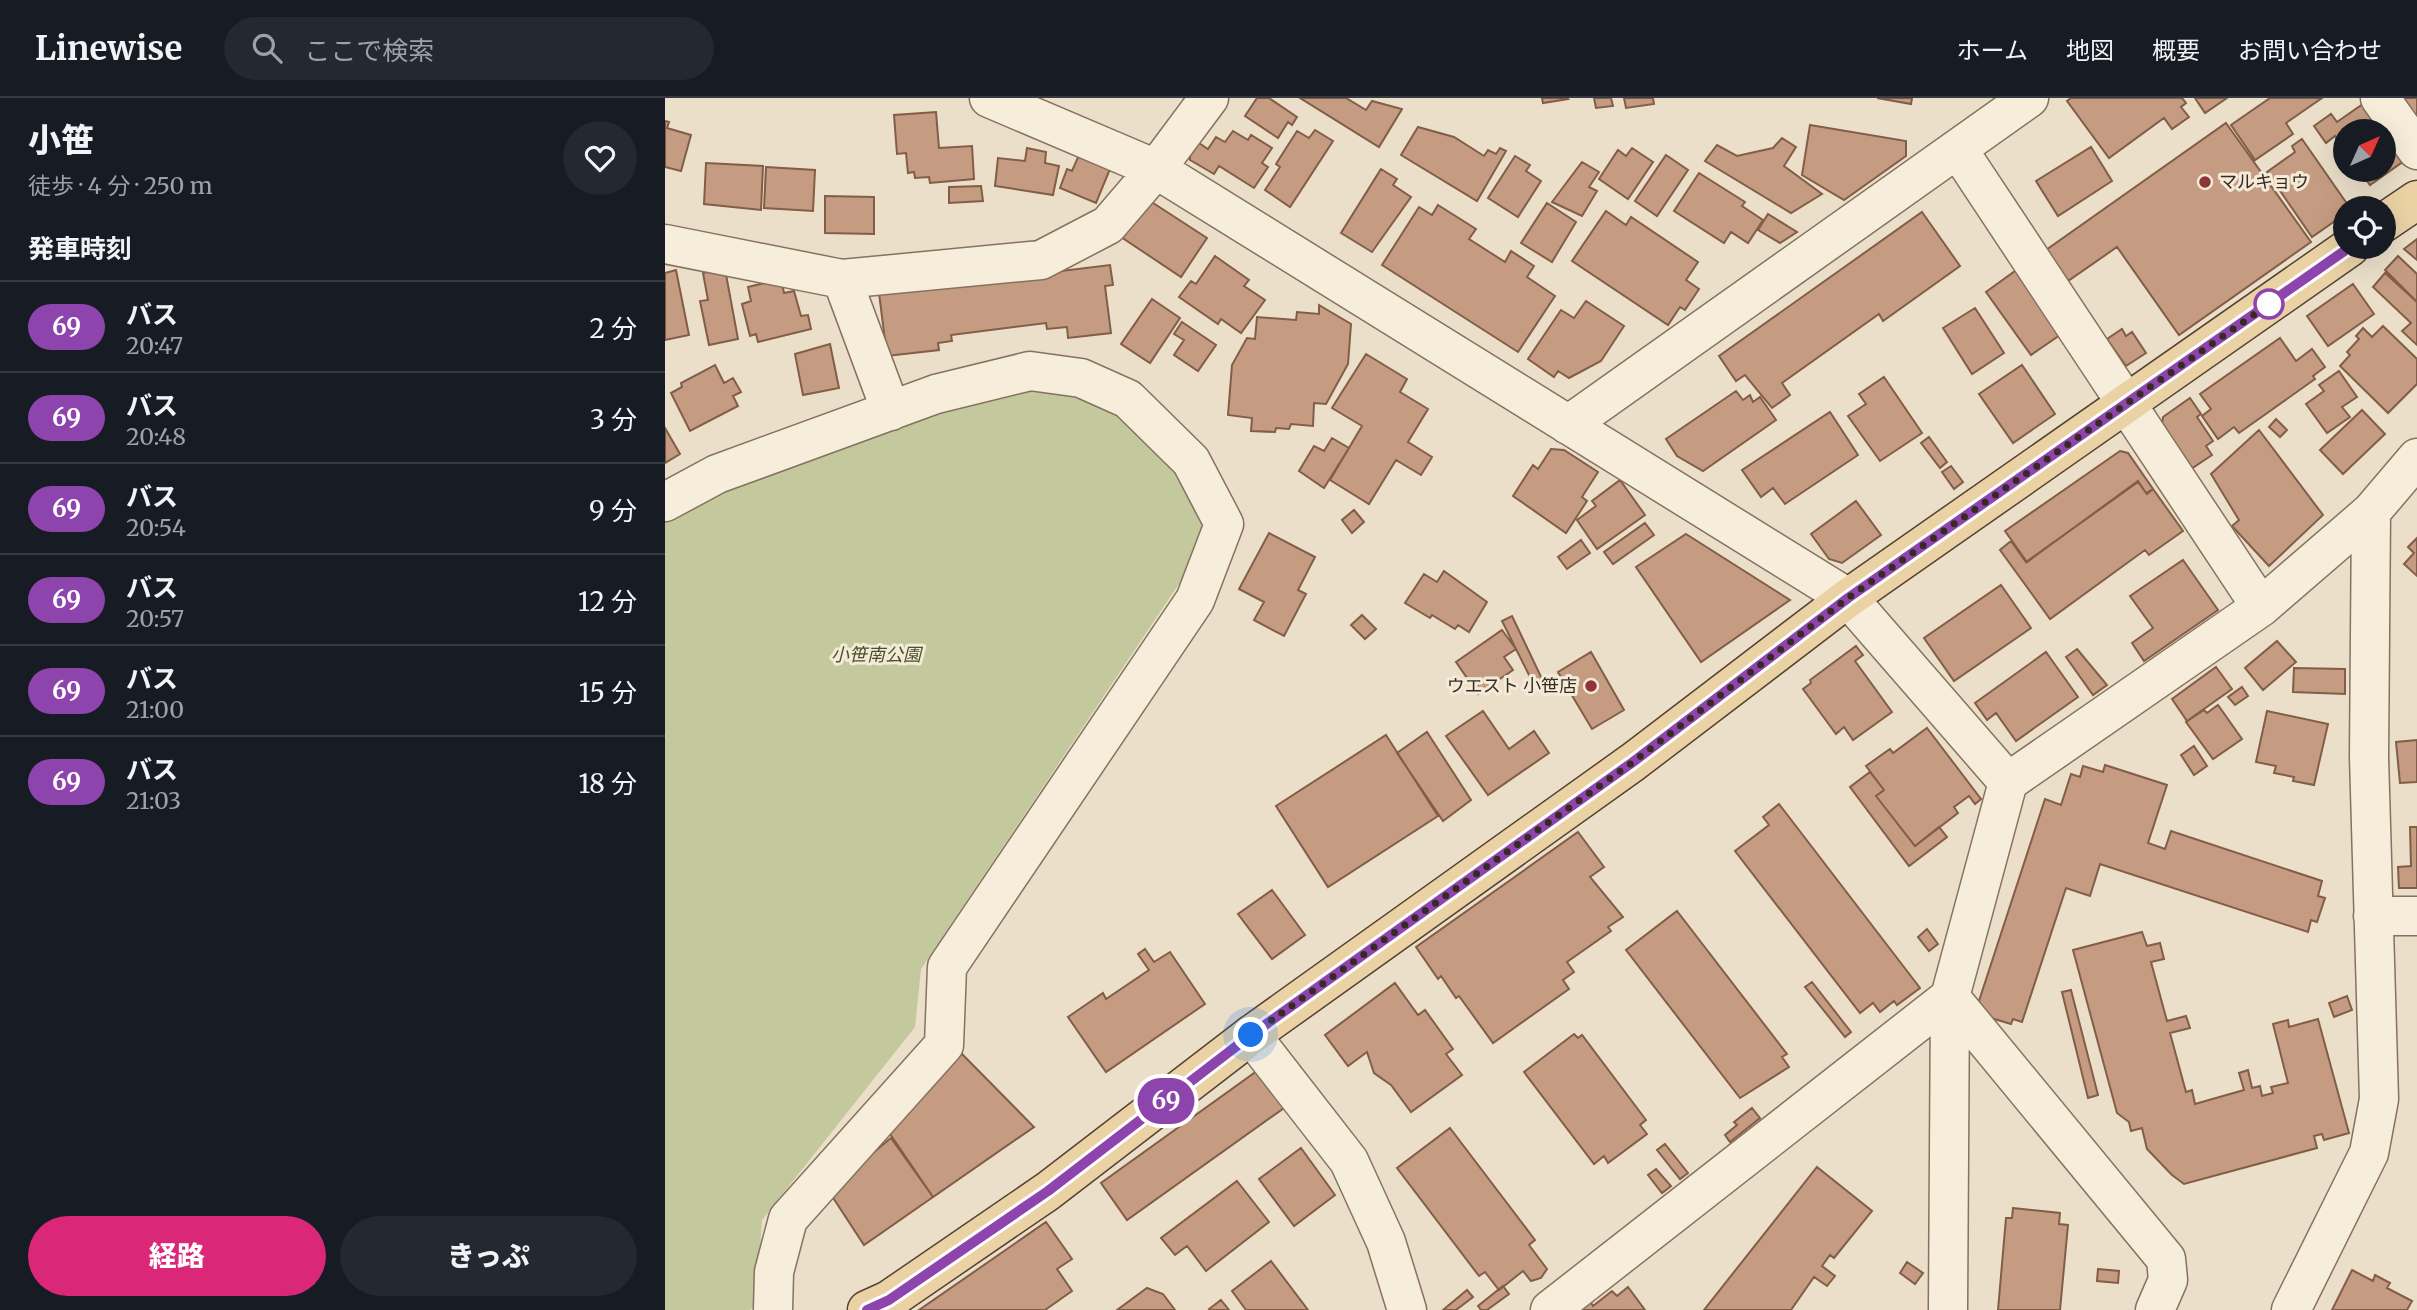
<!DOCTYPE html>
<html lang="ja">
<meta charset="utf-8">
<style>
:root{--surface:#171b24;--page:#242831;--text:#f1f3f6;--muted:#9ea1a6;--line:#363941;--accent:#db2777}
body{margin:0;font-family:Merriweather,"Noto Sans JP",serif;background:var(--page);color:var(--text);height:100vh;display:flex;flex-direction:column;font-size:26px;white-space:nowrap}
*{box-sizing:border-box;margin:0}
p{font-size:23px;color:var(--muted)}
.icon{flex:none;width:38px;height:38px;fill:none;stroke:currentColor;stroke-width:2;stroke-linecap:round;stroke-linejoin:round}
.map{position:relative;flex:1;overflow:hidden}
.drawer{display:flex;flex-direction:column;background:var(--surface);width:665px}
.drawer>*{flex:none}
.badge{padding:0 14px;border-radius:23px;font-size:24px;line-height:46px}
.needle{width:46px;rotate:45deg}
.fabs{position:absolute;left:1668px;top:21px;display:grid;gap:14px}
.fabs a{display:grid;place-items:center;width:63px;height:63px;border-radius:50%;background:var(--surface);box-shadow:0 7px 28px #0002;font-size:35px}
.you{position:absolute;width:35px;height:35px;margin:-18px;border:5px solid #fff;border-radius:50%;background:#1a73e8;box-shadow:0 0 0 10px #1a73e833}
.map>.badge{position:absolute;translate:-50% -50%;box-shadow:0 0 0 4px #fff}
h2{padding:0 28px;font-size:26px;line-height:63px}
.round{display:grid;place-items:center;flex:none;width:74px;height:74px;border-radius:37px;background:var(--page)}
.head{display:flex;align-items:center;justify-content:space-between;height:119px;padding:0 28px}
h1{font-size:33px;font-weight:800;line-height:52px}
.cta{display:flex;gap:14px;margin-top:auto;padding:14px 28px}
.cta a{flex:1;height:80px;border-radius:42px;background:var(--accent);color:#fff;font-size:28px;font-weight:800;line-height:80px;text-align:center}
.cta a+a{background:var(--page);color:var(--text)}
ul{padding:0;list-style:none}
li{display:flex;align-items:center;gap:21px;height:91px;padding:0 28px;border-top:2px solid var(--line)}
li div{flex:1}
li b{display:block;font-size:26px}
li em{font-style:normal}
li .badge{min-width:77px;font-weight:700;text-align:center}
header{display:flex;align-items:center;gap:42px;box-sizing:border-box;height:98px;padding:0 35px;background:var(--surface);border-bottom:2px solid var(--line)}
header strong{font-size:33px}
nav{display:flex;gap:38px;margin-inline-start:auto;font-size:24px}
.search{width:490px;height:63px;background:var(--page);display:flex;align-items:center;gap:18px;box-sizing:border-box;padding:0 24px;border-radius:38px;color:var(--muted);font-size:26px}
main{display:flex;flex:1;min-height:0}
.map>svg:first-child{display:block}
.green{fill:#c4c89d}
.building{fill:#c59c82;stroke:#825d47;stroke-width:2}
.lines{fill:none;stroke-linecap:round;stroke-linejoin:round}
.minor-casing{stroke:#85725f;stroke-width:41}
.major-casing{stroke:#544133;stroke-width:41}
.minor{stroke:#f6eddb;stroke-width:38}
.major{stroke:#ead2a5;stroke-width:38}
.line-casing{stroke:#fff;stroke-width:16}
.line{stroke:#8e44ad;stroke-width:10}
.walk{stroke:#372b21;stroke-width:7;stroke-dasharray:0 12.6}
.poi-dot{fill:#8f3538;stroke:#f3ead7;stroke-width:2.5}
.stop-dot{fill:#fff;stroke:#8e44ad;stroke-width:3.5}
.labels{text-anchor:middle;stroke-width:6;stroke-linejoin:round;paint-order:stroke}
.poi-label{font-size:18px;fill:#372b21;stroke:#f3ead7;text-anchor:start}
.park-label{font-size:18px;font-style:italic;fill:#49512a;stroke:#f3ead7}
</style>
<header>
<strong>Linewise</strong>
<div class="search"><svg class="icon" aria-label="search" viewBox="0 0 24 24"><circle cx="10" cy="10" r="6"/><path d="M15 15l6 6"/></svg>ここで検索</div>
<nav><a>ホーム</a><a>地図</a><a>概要</a><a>お問い合わせ</a></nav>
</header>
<main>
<section class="drawer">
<div class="head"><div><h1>小笹</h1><p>徒歩 · 4 分 · 250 m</p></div><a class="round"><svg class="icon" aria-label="heart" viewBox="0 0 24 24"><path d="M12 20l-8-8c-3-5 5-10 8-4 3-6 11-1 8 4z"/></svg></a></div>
<h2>発車時刻</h2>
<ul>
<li><span class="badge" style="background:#8e44ad;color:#fff">69</span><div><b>バス</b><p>20:47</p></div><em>2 分</em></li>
<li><span class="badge" style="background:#8e44ad;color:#fff">69</span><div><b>バス</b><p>20:48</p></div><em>3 分</em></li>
<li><span class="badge" style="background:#8e44ad;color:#fff">69</span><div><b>バス</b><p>20:54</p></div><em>9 分</em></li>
<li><span class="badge" style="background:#8e44ad;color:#fff">69</span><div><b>バス</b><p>20:57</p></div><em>12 分</em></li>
<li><span class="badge" style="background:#8e44ad;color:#fff">69</span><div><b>バス</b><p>21:00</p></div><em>15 分</em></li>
<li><span class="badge" style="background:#8e44ad;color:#fff">69</span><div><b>バス</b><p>21:03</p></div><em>18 分</em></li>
</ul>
<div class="cta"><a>経路</a><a>きっぷ</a></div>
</section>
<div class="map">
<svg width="1752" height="1212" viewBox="0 0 1752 1212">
<rect width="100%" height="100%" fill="#ebdfc9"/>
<path class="green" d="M366 285 447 306 507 365 546 438 256 871 250 929 97 1122 91 1209 84 1212H0V421L103 370Z"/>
<path class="building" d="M592 0H604L632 19 627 27 623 24 613 40 580 18Z
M635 0H681L701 12 707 3 737 11 714 49Z
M877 0H902L903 1 878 5Z
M929 0H946L948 8 931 10Z
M959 0H988L989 6 961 10Z
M1212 0H1247L1246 6Z
M1406 0H1517L1521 5 1516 9 1524 19 1507 31 1499 20 1444 60 1402 3Z
M1530 0H1562L1540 15Z
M1605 0H1657L1621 25 1628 36 1590 62 1566 27Z
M1736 0H1752V22Z
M1698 6 1717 33H1680V52L1670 38 1661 45 1649 28 1666 16 1672 24Z
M271 14 274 50 307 48 309 81 265 85 264 79 250 80 249 74 243 75 241 55 232 56 229 17Z
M0 23 4 24 2 30 26 37 16 73 0 69Z
M1561 25 1646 144 1514 237 1452 149 1403 183 1381 152Z
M1145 27 1241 43V58L1179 102 1137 77Z
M753 29 789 39 819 58 823 52 831 56 835 50 841 53 812 103 736 57Z
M650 32 668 43 625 109 600 92 615 69 611 66 632 33 644 40Z
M568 33 583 42 586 37 607 50 597 65 603 69 589 90 554 68 549 76 525 62V44L528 41 543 51 551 39 560 44Z
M1718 35 1739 63 1705 87 1694 72H1718Z
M1117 40 1131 49 1119 68 1157 96 1126 115 1040 63 1052 47 1072 58 1108 50Z
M1637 41 1685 110H1680V116L1647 139 1602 74 1630 54 1627 48Z
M1426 49 1447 83 1393 118 1371 83Z
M362 50 381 54 380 65 394 68 388 97 330 88 333 60 360 63Z
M967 50 988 64 963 101 934 81 953 52 961 58Z
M414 57 445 71 431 105 395 90 402 71 407 73Z
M1001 57 1023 72 992 118 970 103Z
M850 58 865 67 861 73 876 83 853 119 823 100Z
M917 64 934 74 924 89 932 93 917 118 887 104Z
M41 65 98 68 96 112 39 106Z
M101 69 150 72 148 113 99 110Z
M716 71 732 81 728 87 746 99 707 154 676 135Z
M1034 75 1080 104 1077 108 1098 122 1083 145 1066 134 1059 145 1009 113Z
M316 88 318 103 284 105V89Z
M160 98 209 99V136L160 135Z
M482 101 542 140 516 179 456 139Z
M882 105 911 124 887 164 856 145Z
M773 107 811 131 804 141 840 164 846 153 869 168 862 179 890 198 853 254 717 167 754 109 767 117Z
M941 113 961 127 966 119 1033 164 1021 182 1034 191 1020 212 1015 209 1003 227 907 163Z
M1257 114 1295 168 1218 223 1214 216 1117 285 1125 297 1107 310 1080 277 1071 283 1054 258Z
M1103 116 1132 134 1115 145 1093 132Z
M1752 141V162L1739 151Z
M550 158 584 182 579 188 600 202 576 235 556 221 553 226 514 199 526 183 531 186Z
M1733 158 1752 176V204L1720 172Z
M445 167 448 187 440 188 446 235 403 240 402 229 382 231 381 225 286 237 287 243 273 245 274 252 222 258 214 195Z
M1357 168 1365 179 1358 184 1395 237 1366 257 1321 194Z
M60 171 73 241 44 247 35 203 43 202 38 175Z
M11 172 24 237 0 242V175Z
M1720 175 1752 204V247L1737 233 1746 225 1708 189Z
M116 181 119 195 129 193 136 218 143 217 146 231 93 244 91 236 85 238 77 206 86 203 83 189Z
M1688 186 1709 216 1663 248 1642 218Z
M487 201 515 220 485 265 456 246Z
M921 203 959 228 936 263 904 280 893 273 889 279 863 261 896 212 909 220Z
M654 207 686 226 683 266 661 306 649 305 648 328 626 326 624 331 611 330 610 334 586 333 587 320 563 317 567 267 582 240 590 241 592 219 631 222 632 214 654 216Z
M1310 210 1339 255 1307 276 1278 230Z
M517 224 551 247 533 273 509 257 519 242 509 236Z
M1718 228 1752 261V286L1723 315 1675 268 1685 257 1682 254 1694 241 1691 238 1698 230 1707 239Z
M1457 231 1461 238 1467 234 1481 255 1461 268 1442 241Z
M1615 240 1631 263 1647 251 1660 269 1648 278 1650 281 1574 335 1569 329 1553 341 1537 318 1546 311 1535 296Z
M165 246 174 290 138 297 130 256Z
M701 256 742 281 735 294 763 311 743 344 767 359 756 377 731 362 704 406 665 382 697 328 667 310Z
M50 267 59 285 68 280 76 294 68 298 73 308 25 333 6 295 17 289 16 285Z
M1357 267 1390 316 1348 345 1314 296Z
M1674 273 1692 299 1677 309 1685 319 1662 335 1641 306 1659 293 1654 287Z
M1219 279 1257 335 1215 363 1183 318 1201 306 1194 296Z
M1071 293 1078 302 1085 297 1088 304 1095 299 1111 322 1038 373 1012 358 1001 341Z
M1525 300 1536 316 1532 319 1548 343 1541 348 1547 357 1526 371 1497 327 1498 319Z
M1697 312 1720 336 1678 376 1655 352Z
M1165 314 1193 357 1120 406 1108 390 1096 399 1077 372Z
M1611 321 1622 332 1615 339 1604 329Z
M0 330 15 356 0 365Z
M1594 332 1658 417 1604 468 1567 428 1574 422 1546 376Z
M1264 339 1282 364 1275 370 1256 345Z
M667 340 684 350 659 390 634 373 649 348 659 353Z
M886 351 899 352 933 374 917 399 922 403 901 435 848 398 868 367 873 371Z
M1455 353 1463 355 1488 391 1481 395 1473 383 1362 464 1340 433Z
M1286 368 1298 384 1289 391 1277 374Z
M955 382 980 417 932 451 912 422 931 408 927 403Z
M1473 384 1482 396 1488 391 1518 433 1484 457 1480 452 1385 521 1335 452 1346 443 1361 464Z
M1191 403 1216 437 1177 465 1164 461 1146 436Z
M689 412 699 424 687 435 677 422Z
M980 425 989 437 948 466 939 454Z
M604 435 650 459 633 492 641 496 619 538 589 522 599 504 574 491Z
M1021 436 1125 502 1036 564 971 469Z
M1752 440V478L1739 466 1749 455 1743 449Z
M916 442 925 455 902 471 893 459Z
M1518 462 1553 512 1479 563 1467 545 1488 530 1465 498Z
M779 473 822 504 804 534 793 527 790 531 767 517 765 520 740 505 759 476 772 484Z
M1336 487 1366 530 1289 583 1259 540Z
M697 517 711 531 700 541 686 527Z
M847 518 878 583 869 587 837 523Z
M837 532 851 551 839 559 848 572 813 596 791 564Z
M1612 543 1631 564 1598 592 1580 570Z
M1191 548 1198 557 1190 563 1227 614 1188 642 1179 629 1171 636 1138 591 1146 585 1145 582Z
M1412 551 1442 587 1428 597 1401 559Z
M926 554 959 612 927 631 893 574Z
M1381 554 1413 599 1351 643 1331 615 1322 622 1310 605Z
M1551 569 1567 591 1522 623 1507 601Z
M1629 570 1680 571V596L1628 594Z
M1577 589 1583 598 1570 607 1563 599Z
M1553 607 1577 641 1548 661 1521 624 1539 612 1542 615Z
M818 613 844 651 869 633 884 655 823 697 781 638Z
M1602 613 1663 626 1649 687 1628 683 1629 679 1609 675 1611 668 1591 664Z
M1262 630 1316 701 1310 706 1304 698 1289 709 1293 715 1250 748 1211 698 1219 692 1201 668 1225 651 1228 655Z
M762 634 806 702 778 723 732 655Z
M721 637 773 718 663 789 611 708Z
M1752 642V684L1735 685 1731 644Z
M1529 648 1542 668 1529 677 1516 657Z
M1440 667 1502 687 1483 745 1500 751 1506 733 1657 783 1653 798 1660 800 1652 824 1646 822 1643 834 1435 766 1425 798 1401 790 1357 924 1348 921 1346 926 1326 920 1313 906 1380 701 1396 707 1406 676 1415 679 1418 668 1438 674Z
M1205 674 1219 692 1211 698 1250 748 1274 729 1282 739 1244 768 1185 689Z
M1114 706 1255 890 1232 907 1229 903 1215 914 1208 905 1195 915 1070 753 1104 727 1098 719Z
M1745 729H1752V790H1734L1733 769 1746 768Z
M913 734 939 769 925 779 958 819 943 829 946 833 902 864 909 874 898 882 904 891 828 945 794 898 791 900 776 878 773 881 751 849Z
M607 792 640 837 607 861 573 816Z
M1012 813 1122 956 1117 959 1124 969 1075 1000 961 852Z
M1262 831 1273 846 1264 853 1253 839Z
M1477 834 1482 848 1495 845 1499 861 1486 864 1502 923 1521 918 1525 930 1505 935 1521 994 1527 992 1530 1006 1579 992 1574 975 1583 972 1587 990 1595 988 1597 998 1608 995 1606 989 1623 985 1608 926 1623 922 1624 929 1653 921 1684 1035 1659 1042 1657 1036 1649 1038 1652 1050 1519 1086 1507 1077 1482 1051 1477 1030 1466 1033 1464 1024 1452 1015 1408 852Z
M480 851 489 864 505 854 540 906 441 974 403 919 438 895 441 901 484 872 473 856Z
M1147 884 1186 934 1180 939 1140 889Z
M730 885 753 917 760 912 788 951 781 956 797 977 746 1014 726 987 709 975 702 954 683 968 660 937Z
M1406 892 1433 997 1423 1000 1397 894Z
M1682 898 1687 912 1669 919 1664 905Z
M909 936 913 940 917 937 981 1022 975 1027 982 1036 943 1065 939 1058 929 1066 859 974Z
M296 955 369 1029 268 1099 221 1030 268 975Z
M592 973 619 1010 462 1122 436 1085Z
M1087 1010 1095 1020 1065 1044 1060 1037 1072 1027 1069 1024Z
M785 1030 870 1142 864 1147 882 1171 876 1180 866 1183 858 1173 834 1192 820 1174 814 1178 732 1070Z
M226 1040 268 1099 199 1147 163 1092Z
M1000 1046 1023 1075 1015 1081 992 1052Z
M636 1050 670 1097 629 1128 594 1081Z
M1152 1069 1207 1113 1169 1160 1165 1157 1157 1168 1170 1178 1162 1188 1149 1179 1126 1212H1039Z
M991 1071 1006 1088 997 1095 983 1077Z
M572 1083 604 1124 541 1173 522 1148 510 1157 496 1140Z
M1348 1110 1395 1115 1394 1126 1403 1127 1395 1212H1333L1341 1120H1347Z
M381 1124 407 1161 392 1171 407 1193 380 1212H254Z
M606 1163 643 1212H581L567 1193Z
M1242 1164 1258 1175 1250 1186 1235 1175Z
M1433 1171 1454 1173 1453 1185 1432 1183Z
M1687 1172 1708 1183 1710 1177 1725 1185 1722 1190 1747 1203 1742 1212H1667Z
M838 1188 844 1196 822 1212H816L813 1208Z
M963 1189 980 1212H913L925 1203 928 1208 947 1193 952 1198Z
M482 1190 498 1196 510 1212H452Z
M802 1192 808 1199 791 1212H778Z
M556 1202 564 1212H545L544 1211Z"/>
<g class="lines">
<defs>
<path id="minor" d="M324 0 491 71 1183 500 1343 684
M1715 0 1752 52
M1294 53 1596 509
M0 146 177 181 376 162 443 127 491 71 544 0
M177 181 226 313
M903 327 1364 0
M0 404 52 376 271 296 365 273 416 280 463 301 526 363 559 426 530 502 282 869 279 947 123 1121 109 1174 108 1212
M1708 818H1752
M1285 899 1501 1161 1503 1182 1490 1212
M586 937 684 1063 721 1144 742 1212
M885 1212 1285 899 1343 684 1596 509 1706 414 1752 360
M1283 1212 1285 899
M1626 1212 1704 1055 1714 1001 1704 659 1706 414"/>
<path id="major" d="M1718 125 1752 102
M202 1212 224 1202 383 1093 586 937 968 664 1183 500 1685 149"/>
</defs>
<use href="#minor" class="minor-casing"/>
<use href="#major" class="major-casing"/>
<use href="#minor" class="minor"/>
<use href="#major" class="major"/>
</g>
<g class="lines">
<defs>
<path id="line" d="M202 1212 224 1202 383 1093 586 937 968 664 1183 500 1685 149"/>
</defs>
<use href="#line" class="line-casing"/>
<use href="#line" class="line"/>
<path class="walk" d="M586 937 968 664 1183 500 1604 206"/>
</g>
<g class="poi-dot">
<circle cx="1540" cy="84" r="7"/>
<circle cx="926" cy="588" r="7"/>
</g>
<circle class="stop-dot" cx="1604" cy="206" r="14"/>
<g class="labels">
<g class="poi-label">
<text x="1554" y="90">マルキョウ</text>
<text x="912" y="594" text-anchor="end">ウエスト 小笹店</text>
</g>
<g class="park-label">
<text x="211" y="563">小笹南公園</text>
</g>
</g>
</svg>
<div class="fabs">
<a><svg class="needle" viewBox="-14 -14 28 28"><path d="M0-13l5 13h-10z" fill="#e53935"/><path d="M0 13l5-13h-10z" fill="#9ea1a6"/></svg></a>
<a><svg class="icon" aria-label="locate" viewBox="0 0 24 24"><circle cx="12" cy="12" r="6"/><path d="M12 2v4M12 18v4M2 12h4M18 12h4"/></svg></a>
</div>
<div class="you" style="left:586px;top:937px"></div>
<b class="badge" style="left:501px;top:1003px;background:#8e44ad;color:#fff">69</b>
</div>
</main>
